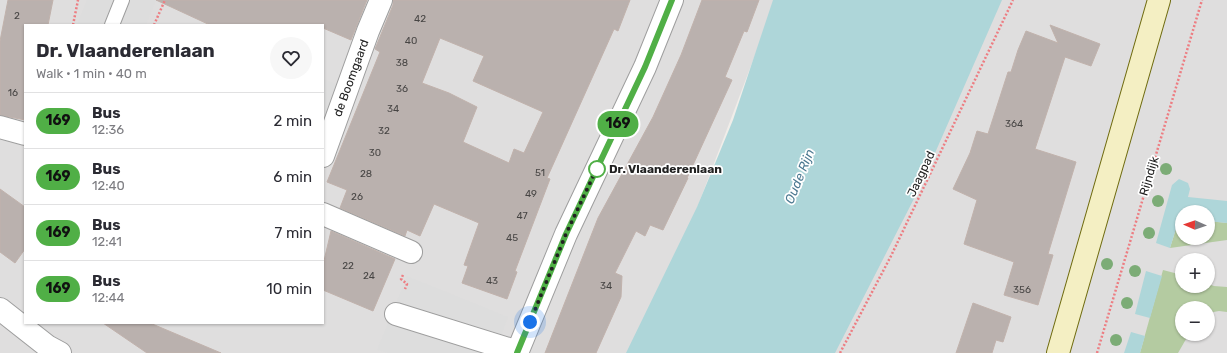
<!DOCTYPE html>
<meta charset="utf-8">
<style>
:root{--surface:#fff;--page:#f7f7f7;--text:#2b2b33;--muted:#7c7c81;--line:#e1e1e2}
body{margin:0;font-family:Rubik,sans-serif;background:var(--page);color:var(--text);height:100vh;display:flex;flex-direction:column;font-size:15px;white-space:nowrap}
*{box-sizing:border-box;margin:0}
p{font-size:13px;color:var(--muted)}
.icon{flex:none;width:22px;height:22px;fill:none;stroke:currentColor;stroke-width:2;stroke-linecap:round;stroke-linejoin:round}
.map{position:relative;flex:1;overflow:hidden}
.drawer{position:absolute;left:24px;top:24px;width:300px;height:300px;display:flex;flex-direction:column;background:var(--surface);border-radius:0px;box-shadow:0 1px 3px #0004}
.drawer>*{flex:none}
.badge{padding:0 8px;border-radius:13px;font-size:14px;line-height:26px}
.needle{width:26px;rotate:272deg}
.fabs{position:absolute;left:1175px;top:205px;display:grid;gap:8px}
.fabs a{display:grid;place-items:center;width:40px;height:40px;border-radius:50%;background:var(--surface);box-shadow:0 1px 3px #0004;font-size:20px}
.you{position:absolute;width:20px;height:20px;margin:-10px;border:3px solid #fff;border-radius:50%;background:#1a73e8;box-shadow:0 0 0 6px #1a73e833}
.map>.badge{position:absolute;translate:-50% -50%;box-shadow:0 0 0 2px #fff}
.round{display:grid;place-items:center;flex:none;width:42px;height:42px;border-radius:21px;background:var(--page)}
.head{display:flex;align-items:center;justify-content:space-between;height:68px;padding:0 12px}
h1{font-size:19px;font-weight:700;line-height:30px}
ul{padding:0;list-style:none}
li{display:flex;align-items:center;gap:12px;height:56px;padding:0 12px;border-top:1px solid var(--line)}
li div{flex:1}
li b{display:block;font-size:15px}
li em{font-style:normal}
li .badge{min-width:44px;font-weight:700;text-align:center}
.map>svg:first-child{display:block}
.residential{fill:#dfdede;fill-rule:evenodd}
.forest{fill:#b4cba1}
.parking{fill:#ddd}
.water{fill:#aed6d9}
.building{fill:#bab1ae;stroke:#c1b2ac;fill-rule:evenodd}
.lines{fill:none;stroke-linecap:round;stroke-linejoin:round}
.service-casing{stroke:#9e9e9e;stroke-width:16}
.minor-casing{stroke:#9e9e9e;stroke-width:24}
.tertiary-casing{stroke:#9e9e9e;stroke-width:24}
.secondary-casing{stroke:#706c10;stroke-width:24}
.path{stroke:#ed7d82;stroke-width:2.5;stroke-dasharray:2 2;stroke-linecap:butt}
.service{stroke:#fff;stroke-width:14}
.minor{stroke:#fff;stroke-width:22}
.tertiary{stroke:#fff;stroke-width:22}
.secondary{stroke:#f4efc3;stroke-width:22}
.tree{fill:#7cac76}
.line-casing{stroke:#fff;stroke-width:9}
.line{stroke:#50af46;stroke-width:6}
.walk{stroke:#212121;stroke-width:4;stroke-dasharray:0 7.2}
.stop-dot{fill:#fff;stroke:#50af46;stroke-width:2}
.labels{text-anchor:middle;stroke-width:3.5;stroke-linejoin:round;paint-order:stroke}
.number-label{font-size:10px;fill:#474544}
.street-label{font-size:12px;fill:#212121;stroke:#fff}
.stop-label{font-size:12px;font-weight:bold;fill:#212121;stroke:#fff;text-anchor:start}
.water-label{font-size:13px;font-style:italic;fill:#4c7991;stroke:#fff}
</style>
<div class="map">
<svg width="1227" height="353" viewBox="0 0 1227 353">
<rect width="100%" height="100%" fill="#f0ede9"/>
<path class="residential" d="M0 0H776L642 353H0ZM25 25H323V323H25Z
M995 0H1227V353H826ZM1182 212H1208V238H1182ZM1182 260H1208V286H1182ZM1182 308H1208V334H1182Z"/>
<path class="forest" d="M1179 219H1182V238H1208V221L1227 223V240L1170 248Z
M1163 270 1182 275V286H1208V284L1214 286 1227 287V312L1219 311 1208 313V308H1182V334H1189L1178 353H1140Z"/>
<path class="parking" d="M87 0H156L146 25H77Z
M323 79 348 89 323 156Z
M407 276 508 317 495 353H388L377 350Z"/>
<path class="water" d="M773 0H1002L921 185 835 353H626L697 207 733 120Z
M1179 179 1188 183 1190 189 1188 197 1227 201V223L1208 221V212H1182V219H1179L1170 248 1156 243 1172 185Z
M1146 271 1162 276 1150 318 1135 314Z
M1131 332 1145 336 1140 353H1124Z"/>
<path class="building" d="M8 0H53L48 25H25V120L0 115V41Z
M156 0H367L351 40 323 28V25H210Z
M393 0H630L618 31 614 29 547 178 550 179 515 271 517 272 507 299 462 283 468 266 464 265 479 223 434 204 420 236 407 230 405 236 340 208 347 190 327 182 380 52 375 49 393 5ZM440 38 484 56 473 81 543 112 524 153 514 149 509 163 463 142 477 107 449 93 422 83Z
M702 0H759L747 32 744 31 725 77 732 80 687 178H688L663 230 650 225 645 236 636 231 615 273 622 276 621 297 596 353H545L598 218 653 117 681 55Z
M1050 25 1100 44 1091 66 1065 57 1035 149 1076 162 1048 254 1053 255 1038 305 1004 295 1014 262 964 244 977 200 953 189 970 153 977 131 988 134 1008 72H1011L1018 50 1026 31 1058 43Z
M0 189 25 207V249L15 263 0 252Z
M331 231 395 259 373 311 323 290V265Z
M973 303 1011 317 1003 342 996 340 992 353H956Z
M103 323H150L221 353H147Z"/>
<g class="lines">
<defs>
<path id="service" d="M112 25 122 0"/>
<path id="minor" d="M0 127 25 134
M323 156 368 31 381 0
M323 214 411 252
M0 309 47 346 60 353
M396 314 518 352"/>
<path id="tertiary" d="M517 353 566 234 645 67 672 0"/>
<path id="secondary" d="M1058 353 1159 0"/>
</defs>
<use href="#service" class="service-casing"/>
<use href="#minor" class="minor-casing"/>
<use href="#tertiary" class="tertiary-casing"/>
<use href="#secondary" class="secondary-casing"/>
<path class="path" d="M73 25 78 0
M154 25 165 0
M403 275 401 279 407 284 405 289
M840 353 891 256 1013 0
M1097 353 1202 0"/>
<use href="#service" class="service"/>
<use href="#minor" class="minor"/>
<use href="#tertiary" class="tertiary"/>
<use href="#secondary" class="secondary"/>
</g>
<g class="tree">
<circle cx="1166" cy="169" r="6"/>
<circle cx="1158" cy="201" r="6"/>
<circle cx="1149" cy="233" r="6"/>
<circle cx="1107" cy="264" r="6"/>
<circle cx="1135" cy="271" r="6"/>
<circle cx="1127" cy="303" r="6"/>
<circle cx="1116" cy="340" r="6"/>
</g>
<g class="lines">
<defs>
<path id="line" d="M517 353 566 234 645 67 672 0"/>
</defs>
<use href="#line" class="line-casing"/>
<use href="#line" class="line"/>
<path class="walk" d="M530 322 566 234 599 164 597 169"/>
</g>
<circle class="stop-dot" cx="597" cy="169" r="8"/>
<g class="labels">
<g class="number-label">
<text x="17" y="19">2</text>
<text x="420" y="22">42</text>
<text x="411" y="44">40</text>
<text x="402" y="66">38</text>
<text x="402" y="92">36</text>
<text x="13" y="96">16</text>
<text x="393" y="112">34</text>
<text x="1014" y="127">364</text>
<text x="384" y="134">32</text>
<text x="375" y="156">30</text>
<text x="540" y="176">51</text>
<text x="366" y="177">28</text>
<text x="531" y="197">49</text>
<text x="357" y="200">26</text>
<text x="522" y="219">47</text>
<text x="512" y="241">45</text>
<text x="348" y="269">22</text>
<text x="369" y="279">24</text>
<text x="492" y="284">43</text>
<text x="606" y="289">34</text>
<text x="1022" y="293">356</text>
</g>
<g class="street-label">
<text transform="translate(351 78) rotate(-70)" y="4">de Boomgaard</text>
<text transform="translate(921 174) rotate(-65)" y="4">Jaagpad</text>
<text transform="translate(1149 176) rotate(-73)" y="4">Rijndijk</text>
</g>
<g class="stop-label">
<text x="609" y="173">Dr. Vlaanderenlaan</text>
</g>
<g class="water-label">
<text transform="translate(799 176) rotate(-68)" y="5">Oude Rijn</text>
</g>
</g>
</svg>
<div class="fabs">
<a><svg class="needle" viewBox="-14 -14 28 28"><path d="M0-13l5 13h-10z" fill="#e53935"/><path d="M0 13l5-13h-10z" fill="#7c7c81"/></svg></a>
<a>+</a>
<a>−</a>
</div>
<div class="you" style="left:530px;top:322px"></div>
<b class="badge" style="left:618px;top:124px;background:#50af46;color:#111">169</b>
<section class="drawer">
<div class="head"><div><h1>Dr. Vlaanderenlaan</h1><p>Walk · 1 min · 40 m</p></div><a class="round"><svg class="icon" aria-label="heart" viewBox="0 0 24 24"><path d="M12 20l-8-8c-3-5 5-10 8-4 3-6 11-1 8 4z"/></svg></a></div>
<ul>
<li><span class="badge" style="background:#50af46;color:#111">169</span><div><b>Bus</b><p>12:36</p></div><em>2 min</em></li>
<li><span class="badge" style="background:#50af46;color:#111">169</span><div><b>Bus</b><p>12:40</p></div><em>6 min</em></li>
<li><span class="badge" style="background:#50af46;color:#111">169</span><div><b>Bus</b><p>12:41</p></div><em>7 min</em></li>
<li><span class="badge" style="background:#50af46;color:#111">169</span><div><b>Bus</b><p>12:44</p></div><em>10 min</em></li>
</ul>
</section>
</div>
